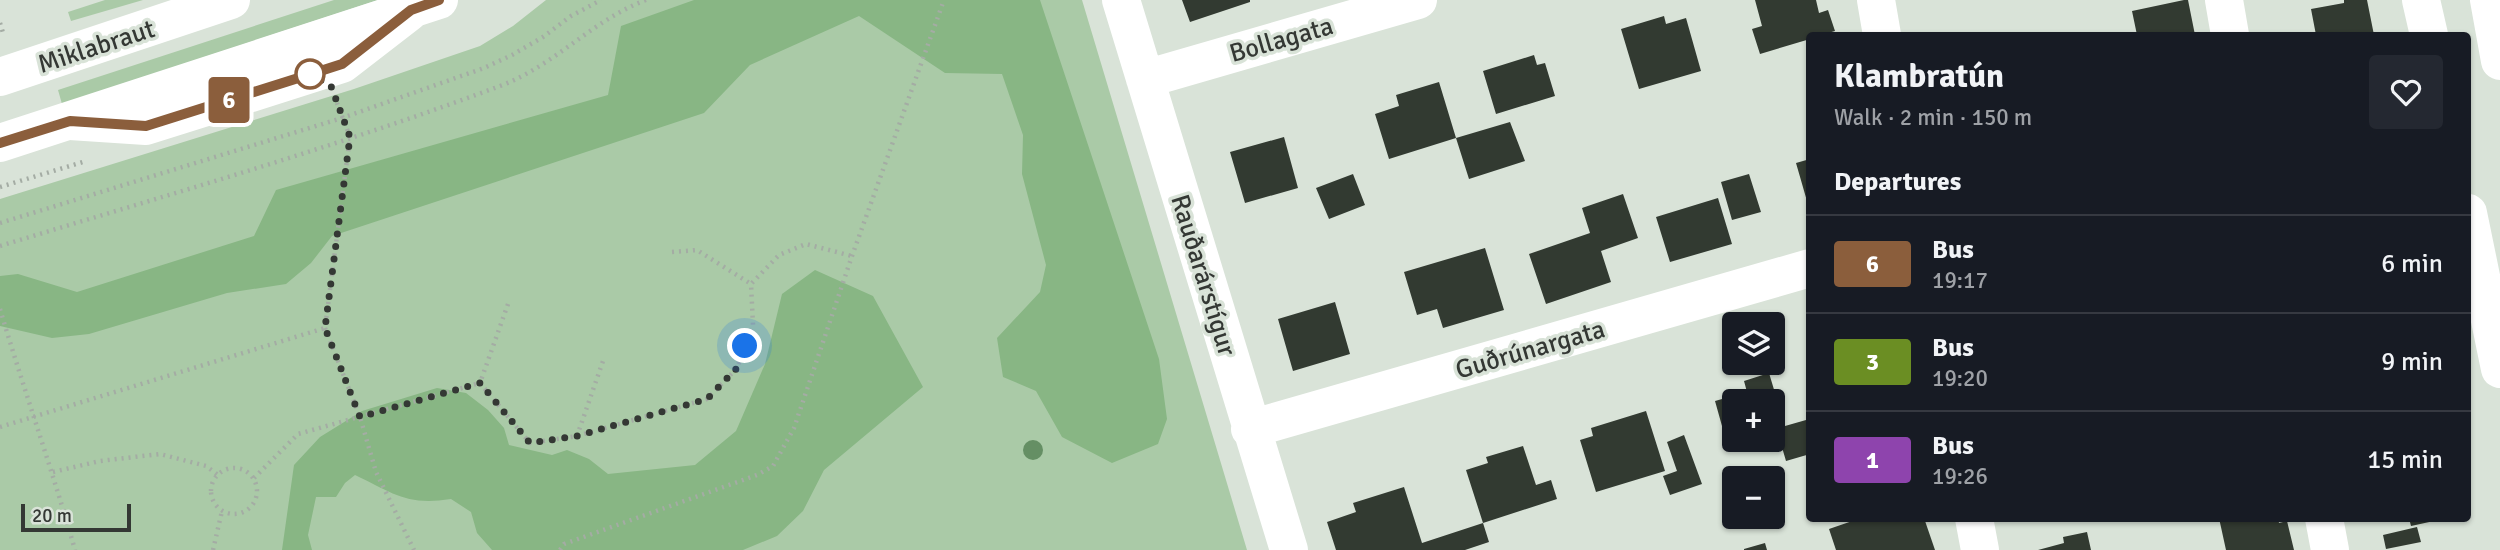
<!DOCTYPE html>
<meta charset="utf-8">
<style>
:root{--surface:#171b24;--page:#242831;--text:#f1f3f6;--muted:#9ea1a6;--line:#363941}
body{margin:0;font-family:Signika,sans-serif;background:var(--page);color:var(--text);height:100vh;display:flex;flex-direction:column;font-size:26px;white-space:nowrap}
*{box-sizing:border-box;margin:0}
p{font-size:23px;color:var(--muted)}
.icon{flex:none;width:38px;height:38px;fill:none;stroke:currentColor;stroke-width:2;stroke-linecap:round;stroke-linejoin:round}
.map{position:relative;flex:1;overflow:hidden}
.panel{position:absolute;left:1806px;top:32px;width:665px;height:490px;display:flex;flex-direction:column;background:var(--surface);border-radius:7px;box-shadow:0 2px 5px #0004}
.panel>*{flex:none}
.badge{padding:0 14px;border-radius:5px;font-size:24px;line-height:46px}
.fabs{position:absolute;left:1722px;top:312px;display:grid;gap:14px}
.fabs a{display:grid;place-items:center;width:63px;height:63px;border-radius:7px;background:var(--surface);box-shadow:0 2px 5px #0004;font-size:35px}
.scale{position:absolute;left:21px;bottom:18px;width:110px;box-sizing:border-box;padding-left:7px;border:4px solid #343834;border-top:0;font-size:19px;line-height:24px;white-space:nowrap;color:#343834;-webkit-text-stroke:5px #d9e3d8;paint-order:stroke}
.you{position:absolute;width:35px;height:35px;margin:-18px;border:5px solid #fff;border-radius:50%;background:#1a73e8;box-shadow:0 0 0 10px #1a73e833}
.map>.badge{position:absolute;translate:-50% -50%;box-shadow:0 0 0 4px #fff}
h2{padding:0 28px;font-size:26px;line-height:63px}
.round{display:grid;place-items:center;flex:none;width:74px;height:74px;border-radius:7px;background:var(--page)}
.overview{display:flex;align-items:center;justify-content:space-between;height:119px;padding:0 28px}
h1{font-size:33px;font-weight:700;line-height:52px}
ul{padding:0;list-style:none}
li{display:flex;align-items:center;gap:21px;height:98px;padding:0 28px;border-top:2px solid var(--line)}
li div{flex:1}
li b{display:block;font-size:26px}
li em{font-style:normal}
li .badge{min-width:77px;font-weight:700;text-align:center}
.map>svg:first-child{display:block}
.green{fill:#aacaa7}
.forest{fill:#88b684}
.building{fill:#323a31}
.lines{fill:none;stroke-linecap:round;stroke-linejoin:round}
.path{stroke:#a4aca4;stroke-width:4.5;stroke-dasharray:2 5;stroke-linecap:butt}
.minor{stroke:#fff;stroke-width:38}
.major{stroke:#fff;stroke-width:38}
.highway{stroke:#fff;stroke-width:38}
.tree{fill:#658f64}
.line-casing{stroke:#fff;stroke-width:16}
.line{stroke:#8b5e3c;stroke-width:10}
.walk{stroke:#343834;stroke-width:7;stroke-dasharray:0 12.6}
.stop-dot{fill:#fff;stroke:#8b5e3c;stroke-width:3.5}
.labels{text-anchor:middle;stroke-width:7;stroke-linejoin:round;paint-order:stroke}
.street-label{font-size:26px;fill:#343834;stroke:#d9e3d8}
</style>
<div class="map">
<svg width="2500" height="550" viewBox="0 0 2500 550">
<rect width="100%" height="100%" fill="#d9e3d8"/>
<path class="green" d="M105 0H143L71 21 68 12Z
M334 0H378L62 104 58 90Z
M546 0H1082L1247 550H0V199L354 89 480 46 513 26Z"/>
<path class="forest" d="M694 0H1040L1159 359 1167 419 1158 444 1112 463 1062 437 1036 391 1003 377 997 338 1040 292 1046 265 1022 174 1023 135 1002 74 945 73 859 16 750 65 704 113 332 236 311 263 286 284 227 293 89 334 52 338 0 326V276L18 274 77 292 254 236 276 190 608 95 621 26Z
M815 270 873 296 923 387 824 470 803 511 777 536 743 550H492L477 533 471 512 451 499C406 506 393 493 355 475L345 483 336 497H316L308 535 312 550H282L294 465 320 437 362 411 437 388 466 393 488 410 504 428 509 445 552 455 567 450 589 459 608 474 695 465 736 431 765 364 782 294Z"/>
<path class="building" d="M1182 0H1250V2L1190 22Z
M1755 0H1816L1819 13 1828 10 1835 31 1821 35H1810V39L1760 54 1752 29 1762 26Z
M2184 0H2188L2195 35H2137L2132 11Z
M2344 0H2367L2374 35H2316L2311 9 2344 3Z
M1664 16 1666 24 1686 18 1701 71 1639 89 1621 29Z
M1534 55 1537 65 1545 63 1555 96 1496 114 1483 71Z
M1439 82 1456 138 1389 159 1375 114 1399 106 1396 95Z
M1510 122 1525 161 1469 179 1456 138Z
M1284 137 1298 188 1245 203 1230 152Z
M1810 159V208H1809L1796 163Z
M1353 174 1365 205 1329 219 1316 188Z
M1749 174 1761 212 1732 220 1721 182Z
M1623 194 1638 238 1601 251 1611 282 1546 304 1529 254 1590 233 1582 208Z
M1718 198 1732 244 1670 262 1656 217Z
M1485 248 1504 310 1443 328 1437 309 1417 315 1404 272Z
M1335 302 1350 354 1293 371 1278 319Z
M1769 373 1785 426 1806 420 1810 431V454L1786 461 1779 437 1773 439V401H1734V439L1768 440 1729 451 1715 401 1747 392 1744 381Z
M1646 411 1665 471 1596 492 1580 440 1593 436 1591 428Z
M1684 435 1702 484 1670 495 1663 476 1677 471 1667 442Z
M1523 446 1536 485 1551 480 1557 499 1483 523 1466 470 1488 463 1486 457Z
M1404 487 1422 543 1483 523 1489 542 1465 550H1336L1327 522 1356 512 1353 503Z
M1861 518H1924L1935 550H1836L1829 529Z
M2219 518H2278L2279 523 2287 521 2294 550H2226Z
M2409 518H2443V519L2411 526Z
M2417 527 2421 542 2386 549 2383 535Z
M2087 532 2091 550H2038L2064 543 2063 537Z
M1765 543 1767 550H1744V549Z"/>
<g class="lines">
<path class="path" d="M0 23 4 36
M0 187 83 162
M0 223 342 118 484 68 512 55 543 37 571 16 601 0
M0 246C167 195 337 147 500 86 556 65 592 20 646 0
M672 252 697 250 751 284
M508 304 480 383 530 443 577 436 707 399 737 368 753 325 751 284 779 255 806 244 852 256
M0 309C24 390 52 469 75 550
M325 328 360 417 376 472 414 550
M0 427 325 328 350 137 337 103
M577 436 603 361
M211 491a23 23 0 1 1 46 0a23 23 0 1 1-46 0Z
M53 472 100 461 160 454 206 466 218 475
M254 478 298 434 480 383
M213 550 222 511
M560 550 564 544 757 475 773 466 794 428 852 256 944 0"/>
<path class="minor" d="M1121 0 1289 550
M1876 0 1882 35
M2224 0 2230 35
M1145 79 1418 0
M70 121 146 126 311 74 342 64 408 13
M1250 429 1810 268
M1974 518 1980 550
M2324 518 2330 550"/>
<path class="major" d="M2421 0 2429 35
M2489 0 2500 61
M2468 213 2500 369"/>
<path class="highway" d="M0 77 231 0
M0 143 439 0"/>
</g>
<circle class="tree" cx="1033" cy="450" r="10"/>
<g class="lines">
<defs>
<path id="line" d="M0 143 70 121 146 126 311 74 342 64 411 10 439 0"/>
</defs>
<use href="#line" class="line-casing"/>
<use href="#line" class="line"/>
<path class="walk" d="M310 74 331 86 350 137 325 328 360 417 480 383 530 443 577 436 707 399 737 368 745 346"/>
</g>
<circle class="stop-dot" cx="310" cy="74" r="14"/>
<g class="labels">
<g class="street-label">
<text transform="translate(1281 39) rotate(-16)" y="9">Bollagata</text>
<text transform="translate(96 46) rotate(-18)" y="9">Miklabraut</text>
<text transform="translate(1204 275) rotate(73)" y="9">Rauðarárstígur</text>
<text transform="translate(1530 349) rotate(-16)" y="9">Guðrúnargata</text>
</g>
</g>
</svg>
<div class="fabs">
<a><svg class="icon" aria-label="layers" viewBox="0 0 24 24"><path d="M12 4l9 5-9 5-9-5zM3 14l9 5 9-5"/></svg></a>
<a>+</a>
<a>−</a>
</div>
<div class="scale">20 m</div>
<div class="you" style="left:745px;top:346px"></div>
<b class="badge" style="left:229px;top:100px;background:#8b5e3c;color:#fff">6</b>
<section class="panel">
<div class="overview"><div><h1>Klambratún</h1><p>Walk · 2 min · 150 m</p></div><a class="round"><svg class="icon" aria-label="heart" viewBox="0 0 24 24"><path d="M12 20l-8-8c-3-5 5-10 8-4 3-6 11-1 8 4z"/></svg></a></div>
<h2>Departures</h2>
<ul>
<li><span class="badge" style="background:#8b5e3c;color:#fff">6</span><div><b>Bus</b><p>19:17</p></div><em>6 min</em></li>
<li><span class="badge" style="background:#6b8e23;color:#fff">3</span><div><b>Bus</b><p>19:20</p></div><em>9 min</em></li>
<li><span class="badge" style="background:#8e44ad;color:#fff">1</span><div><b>Bus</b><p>19:26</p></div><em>15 min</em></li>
</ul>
</section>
</div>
